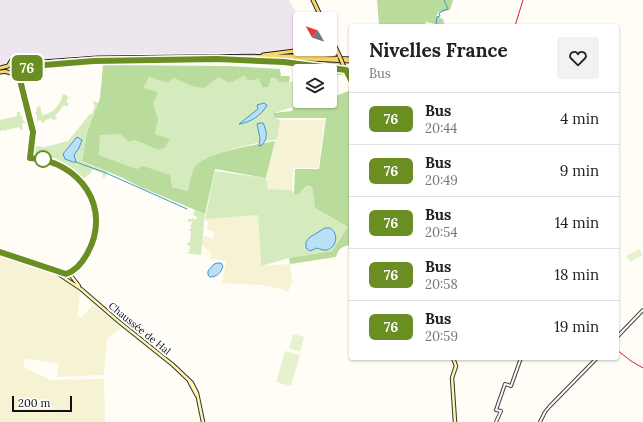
<!DOCTYPE html>
<meta charset="utf-8">
<style>
:root{--surface:#fff;--page:#f2f2f2;--text:#222;--muted:#767676;--line:#e0e0e0}
body{margin:0;font-family:Lora,serif;background:var(--page);color:var(--text);height:100vh;display:flex;flex-direction:column;font-size:15px;white-space:nowrap}
*{box-sizing:border-box;margin:0}
p{font-size:13px;color:var(--muted)}
.icon{flex:none;width:22px;height:22px;fill:none;stroke:currentColor;stroke-width:2;stroke-linecap:round;stroke-linejoin:round}
.map{position:relative;flex:1;overflow:hidden}
.panel{position:absolute;left:349px;top:24px;width:270px;height:336px;display:flex;flex-direction:column;background:var(--surface);border-radius:4px;box-shadow:0 1px 3px #0004}
.panel>*{flex:none}
.badge{padding:0 8px;border-radius:6px;font-size:14px;line-height:26px}
.needle{width:26px;rotate:310deg}
.buttons{position:absolute;left:293px;top:12px;display:grid;gap:8px}
.buttons a{display:grid;place-items:center;width:44px;height:44px;border-radius:4px;background:var(--surface);box-shadow:0 1px 3px #0004;font-size:20px}
.scale{position:absolute;left:12px;bottom:10px;width:60px;box-sizing:border-box;padding-left:4px;border:2px solid #111;border-top:0;font-size:11px;line-height:14px;white-space:nowrap;color:#111;-webkit-text-stroke:3px #fff;paint-order:stroke}
.map>.badge{position:absolute;translate:-50% -50%;box-shadow:0 0 0 2px #fff}
.round{display:grid;place-items:center;flex:none;width:42px;height:42px;border-radius:4px;background:var(--page)}
.summary{display:flex;align-items:center;justify-content:space-between;height:68px;padding:0 20px}
h1{font-size:19px;font-weight:800;line-height:30px}
ul{padding:0;list-style:none}
li{display:flex;align-items:center;gap:12px;height:52px;padding:0 20px;border-top:1px solid var(--line)}
li div{flex:1}
li b{display:block;font-size:15px}
li em{font-style:normal}
li .badge{min-width:44px;font-weight:700;text-align:center}
.map>svg:first-child{display:block}
.industrial{fill:#eee6ef}
.farmland{fill:#f6f3d4}
.green{fill:#d5ebbd}
.forest{fill:#b9dc9c}
.pitch{fill:#e6f2cf}
.water{fill:#b9e0f7;stroke:#3f96cf}
.lines{fill:none;stroke-linecap:round;stroke-linejoin:round}
.stream{stroke:#3f96cf;stroke-width:1}
.tertiary-casing{stroke:#444;stroke-width:4}
.secondary-casing{stroke:#333;stroke-width:4.5}
.primary-casing{stroke:#222;stroke-width:5}
.tertiary{stroke:#fff;stroke-width:2}
.secondary{stroke:#fff6b0;stroke-width:2.5}
.primary{stroke:#f9d66b;stroke-width:3}
.rail{stroke:#c4262e;stroke-width:1}
.primary-bridge-casing{stroke:#222;stroke-width:5;stroke-linecap:butt}
.primary-bridge{stroke:#f9d66b;stroke-width:3}
.line-casing{stroke:#fff;stroke-width:9}
.line{stroke:#6b8e23;stroke-width:6}
.stop-dot{fill:#fff;stroke:#6b8e23;stroke-width:2}
.labels{text-anchor:middle;stroke-width:4;stroke-linejoin:round;paint-order:stroke}
.street-label{font-size:10px;fill:#111;stroke:#fff}
</style>
<div class="map">
<svg width="643" height="422" viewBox="0 0 643 422">
<rect width="100%" height="100%" fill="#fffdf5"/>
<path class="industrial" d="M0 0H289L300 20V49H311L238 57 239 53 138 54 78 56 27 61 20 55 12 56 5 64 0 66Z"/>
<path class="farmland" d="M280 120H325L318 168H293L292 190 267 189V177Z
M258 215 261 266 290 264 292 282 288 292 282 289 263 285 222 283 226 261 210 259 212 254 202 245 203 236 213 238 214 233V232L206 229 208 222 205 219 206 217H237Z
M0 254 53 272 63 278 65 281 72 283 80 291 78 317H82L93 304 121 328 107 338 104 375 57 377 58 363 25 359 23 366 29 370 51 380 104 379 105 422H0Z"/>
<path class="green" d="M245 75 260 78 277 79 279 83 300 81V101H314L315 105 293 107 274 113 275 118 280 120 277 139C258 143 201 153 193 170 190 176 190 185 189 191L172 187 137 169 99 155 100 134H120L129 142 135 139 159 150 165 148 170 139 155 134C159 112 156 106 142 88L149 77 167 83 174 78 191 86 218 77Z
M63 94 71 97V99L70 97 67 96 68 98 66 103H69L67 107 64 105 55 116 57 118 53 121 52 118 45 120V123L44 122 41 123V120L37 121V116L35 113 37 112 36 108 40 106 42 115C53 114 60 105 63 94Z
M94 101 98 103 87 132 82 161 108 172 106 176 103 178V173L92 169 90 174 83 179C69 164 53 159 33 156L34 146 45 147 68 141 90 114H92L95 105 93 104Z
M17 112H20L21 117 24 116 22 119 26 124 22 123 23 129 21 130 19 127 6 130 5 132 4 130 0 131V120L17 116Z
M215 171 266 178 268 189 292 190 294 194H299L308 186H312L315 208 348 227 332 251 289 258 261 266 258 215 205 219Z
M195 210 205 214 201 255 185 253 189 252 190 246 187 245V243L190 242 191 231 188 230 191 229V226L189 225H191L192 221 188 222V219H192L193 218 196 220 197 217 193 215Z"/>
<path class="forest" d="M377 0H453L450 10 438 13 436 16 443 19 445 26 426 22 424 26H379Z
M330 47H333L343 69 342 72 345 75H330V71H319L318 66 307 63 306 61 310 55 308 53C315 48 322 49 330 49Z
M103 65 228 66 280 69 281 76H290L289 82 279 83 277 79 271 78 268 87H262L259 78 255 80H247L245 75 230 83 218 77 204 88 191 86 174 78 167 83 149 77 143 88 158 92 153 103 158 119 155 134 170 139 165 148 159 150 135 140 129 142 120 134 100 135 99 155 137 169 143 166 170 175 172 187 188 191C190 185 190 176 193 170 201 152 256 145 275 141L266 178 215 169 205 214 140 187 123 178 82 161 87 132 100 98Z
M351 90V245C342 246 338 249 336 257L290 264 289 258 332 251 348 227 315 208 312 186H307L299 194H294L295 169H319L326 118H275L273 113 292 111 293 107 315 105 314 101H326V104H333V97Z"/>
<path class="pitch" d="M639 249 643 255 630 262 626 256Z
M293 334 304 337 300 352 289 348Z
M285 351 300 355 291 386 276 382Z"/>
<path class="water" d="M264 103 267 105C261 116 251 122 239 124L258 109 257 105Z
M260 123H263C267 131 268 138 262 145L259 146 260 138 257 124Z
M77 137 82 140 79 148 74 155 76 162H73L65 159 63 154Z
M325 228H330C339 233 337 247 327 250 324 251 320 249 317 248L310 251 306 248V242L310 237Z
M218 263H221L223 266C221 273 217 277 210 277L208 275V271L214 264Z"/>
<g class="lines">
<path class="stream" d="M436 26 437 17 440 16 439 14 442 11 448 9 444 0
M76 162 106 173 187 209"/>
<defs>
<path id="tertiary" d="M617 337 643 310
M496 422 501 411 496 410 505 384 511 386 521 358
M540 422 545 412 549 407 597 358"/>
<path id="secondary" d="M0 252C11 257 60 275 69 273L79 286
M54 271 81 289 118 321 173 365 192 383 197 393 203 422
M453 358 456 366 452 378 455 422
M189 381 197 396"/>
<path id="primary" d="M313 0 322 19
M330 36 340 57
M263 55 311 49
M286 58 351 61
M217 59C260 60 303 64 346 70
M24 63H28L97 58 188 57 296 56 351 59
M0 68 8 66 12 60 17 59 22 61 25 67C22 83 14 73 7 72 5 71 2 72 0 72
M25 69 44 65 94 61 210 59
M346 70 351 80"/>
</defs>
<use href="#tertiary" class="tertiary-casing"/>
<use href="#secondary" class="secondary-casing"/>
<use href="#primary" class="primary-casing"/>
<use href="#tertiary" class="tertiary"/>
<use href="#secondary" class="secondary"/>
<use href="#primary" class="primary"/>
<path class="rail" d="M515 26 523 0
M617 350 631 361 643 368"/>
<defs>
<path id="primary-bridge" d="M340 57 344 67"/>
</defs>
<use href="#primary-bridge" class="primary-bridge-casing"/>
<use href="#primary-bridge" class="primary-bridge"/>
</g>
<g class="lines">
<defs>
<path id="line" d="M0 252 66 274C75 271 82 263 87 254 113 208 80 161 30 158L33 132 19 76 24 72 25 69 44 65 94 61 217 59 284 62 346 70 351 80"/>
</defs>
<use href="#line" class="line-casing"/>
<use href="#line" class="line"/>
</g>
<circle class="stop-dot" cx="43" cy="159" r="8"/>
<g class="labels">
<g class="street-label">
<text transform="translate(140 328) rotate(39)" y="4">Chaussée de Hal</text>
</g>
</g>
</svg>
<div class="buttons">
<a><svg class="needle" viewBox="-14 -14 28 28"><path d="M0-13l5 13h-10z" fill="#e53935"/><path d="M0 13l5-13h-10z" fill="#767676"/></svg></a>
<a><svg class="icon" aria-label="layers" viewBox="0 0 24 24"><path d="M12 4l9 5-9 5-9-5zM3 14l9 5 9-5"/></svg></a>
</div>
<div class="scale">200 m</div>
<b class="badge" style="left:27px;top:68px;background:#6b8e23;color:#fff">76</b>
<section class="panel">
<div class="summary"><div><h1>Nivelles France</h1><p>Bus</p></div><a class="round"><svg class="icon" aria-label="heart" viewBox="0 0 24 24"><path d="M12 20l-8-8c-3-5 5-10 8-4 3-6 11-1 8 4z"/></svg></a></div>
<ul>
<li><span class="badge" style="background:#6b8e23;color:#fff">76</span><div><b>Bus</b><p>20:44</p></div><em>4 min</em></li>
<li><span class="badge" style="background:#6b8e23;color:#fff">76</span><div><b>Bus</b><p>20:49</p></div><em>9 min</em></li>
<li><span class="badge" style="background:#6b8e23;color:#fff">76</span><div><b>Bus</b><p>20:54</p></div><em>14 min</em></li>
<li><span class="badge" style="background:#6b8e23;color:#fff">76</span><div><b>Bus</b><p>20:58</p></div><em>18 min</em></li>
<li><span class="badge" style="background:#6b8e23;color:#fff">76</span><div><b>Bus</b><p>20:59</p></div><em>19 min</em></li>
</ul>
</section>
</div>
